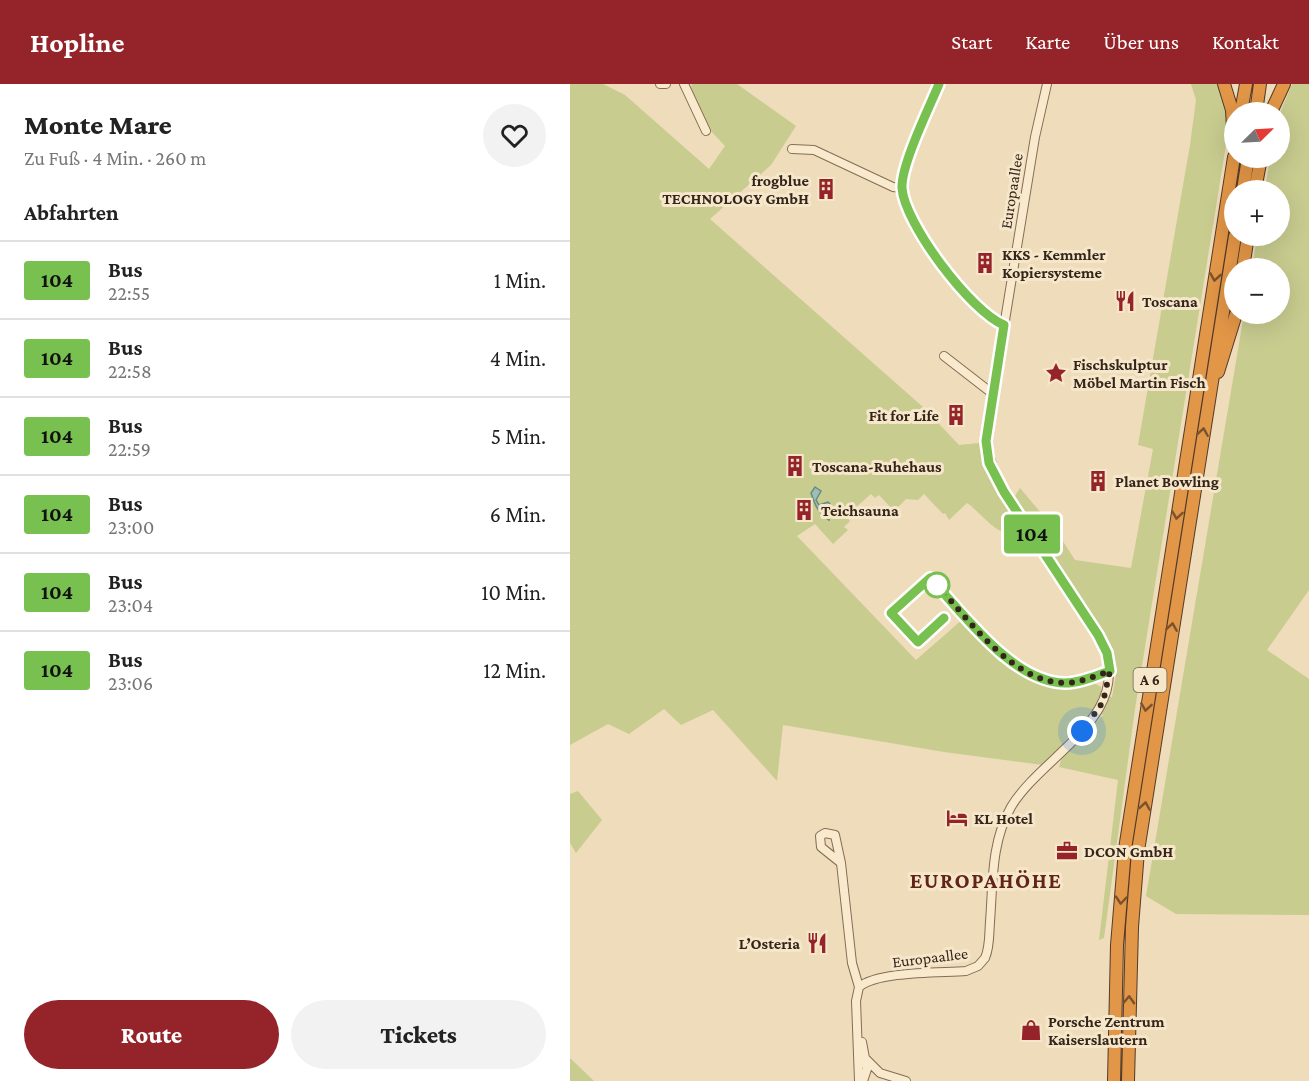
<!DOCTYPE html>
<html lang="de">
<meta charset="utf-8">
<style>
:root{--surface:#fff;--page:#f2f2f2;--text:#222;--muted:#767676;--line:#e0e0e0;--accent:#95242a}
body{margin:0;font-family:"Crimson Pro",serif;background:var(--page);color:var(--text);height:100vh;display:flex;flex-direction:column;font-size:22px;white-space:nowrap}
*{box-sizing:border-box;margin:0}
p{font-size:20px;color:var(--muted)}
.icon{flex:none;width:33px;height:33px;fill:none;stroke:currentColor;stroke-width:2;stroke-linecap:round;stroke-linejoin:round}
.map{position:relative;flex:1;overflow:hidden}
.panel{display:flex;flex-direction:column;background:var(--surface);width:570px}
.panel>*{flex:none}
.badge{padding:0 12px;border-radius:4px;font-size:21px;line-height:39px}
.needle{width:39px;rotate:66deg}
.buttons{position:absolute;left:654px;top:18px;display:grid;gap:12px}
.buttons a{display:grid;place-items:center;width:66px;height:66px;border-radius:50%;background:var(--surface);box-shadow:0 6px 24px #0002;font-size:30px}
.you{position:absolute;width:30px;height:30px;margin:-15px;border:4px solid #fff;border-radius:50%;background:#1a73e8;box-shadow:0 0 0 9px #1a73e833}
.map>.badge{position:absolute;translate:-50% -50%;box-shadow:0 0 0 3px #fff}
h2{padding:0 24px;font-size:22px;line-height:54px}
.round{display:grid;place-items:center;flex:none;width:63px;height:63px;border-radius:32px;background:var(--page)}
.summary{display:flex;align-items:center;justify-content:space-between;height:102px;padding:0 24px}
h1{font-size:28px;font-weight:800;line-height:45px}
.button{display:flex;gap:12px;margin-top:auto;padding:12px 24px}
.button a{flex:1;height:69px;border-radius:36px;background:var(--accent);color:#fff;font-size:24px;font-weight:800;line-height:69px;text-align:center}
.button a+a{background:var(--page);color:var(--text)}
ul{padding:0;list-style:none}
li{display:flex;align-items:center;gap:18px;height:78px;padding:0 24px;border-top:2px solid var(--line)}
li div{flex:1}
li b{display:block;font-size:22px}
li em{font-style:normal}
li .badge{min-width:66px;font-weight:700;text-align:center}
header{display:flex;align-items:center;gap:36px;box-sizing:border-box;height:84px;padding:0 30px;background:var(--accent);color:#fff}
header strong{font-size:28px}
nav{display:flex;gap:33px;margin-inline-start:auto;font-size:21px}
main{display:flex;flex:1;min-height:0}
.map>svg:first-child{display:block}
.green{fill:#c8cc8f}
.water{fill:#9fbfb4;stroke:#678c81;stroke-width:1.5}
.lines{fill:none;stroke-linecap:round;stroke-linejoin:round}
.minor-casing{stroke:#856c55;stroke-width:10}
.highway-casing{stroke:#523a2a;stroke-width:14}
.minor{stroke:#f9eace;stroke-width:8}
.highway{stroke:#e29647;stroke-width:12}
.oneway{stroke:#7a522c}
.line-casing{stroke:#fff;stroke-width:14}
.line{stroke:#78c150;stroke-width:9}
.walk{stroke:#34251a;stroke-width:6;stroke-dasharray:0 10.8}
.stop-dot{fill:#fff;stroke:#78c150;stroke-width:3}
.labels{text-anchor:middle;stroke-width:6;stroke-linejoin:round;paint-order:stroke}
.shield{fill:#f6e7ca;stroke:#6e5f4f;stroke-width:1.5}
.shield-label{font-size:15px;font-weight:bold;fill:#34251a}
.poi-label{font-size:16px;font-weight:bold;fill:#34251a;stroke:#f6e7ca;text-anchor:start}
.street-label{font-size:16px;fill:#34251a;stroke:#f6e7ca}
.district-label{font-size:22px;font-weight:bold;letter-spacing:1.5px;fill:#612419;stroke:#f6e7ca}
</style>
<header>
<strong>Hopline</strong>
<nav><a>Start</a><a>Karte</a><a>Über uns</a><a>Kontakt</a></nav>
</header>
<main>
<section class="panel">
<div class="summary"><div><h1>Monte Mare</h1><p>Zu Fuß · 4 Min. · 260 m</p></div><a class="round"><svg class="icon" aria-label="heart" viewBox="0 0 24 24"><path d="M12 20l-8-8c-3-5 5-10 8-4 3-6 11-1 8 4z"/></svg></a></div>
<h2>Abfahrten</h2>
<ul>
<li><span class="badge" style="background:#78c150;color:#111">104</span><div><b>Bus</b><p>22:55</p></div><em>1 Min.</em></li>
<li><span class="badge" style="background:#78c150;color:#111">104</span><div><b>Bus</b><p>22:58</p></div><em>4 Min.</em></li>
<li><span class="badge" style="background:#78c150;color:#111">104</span><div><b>Bus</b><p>22:59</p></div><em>5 Min.</em></li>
<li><span class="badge" style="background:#78c150;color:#111">104</span><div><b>Bus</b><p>23:00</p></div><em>6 Min.</em></li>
<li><span class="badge" style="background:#78c150;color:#111">104</span><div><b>Bus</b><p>23:04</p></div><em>10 Min.</em></li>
<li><span class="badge" style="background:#78c150;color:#111">104</span><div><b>Bus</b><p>23:06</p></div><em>12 Min.</em></li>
</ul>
<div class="button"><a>Route</a><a>Tickets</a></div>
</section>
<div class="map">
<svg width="739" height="997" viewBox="0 0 739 997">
<rect width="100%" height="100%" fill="#eedcbb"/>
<path class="green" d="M0 0H33L55 11 139 85 155 62 139 45 121 3 122 0H167L226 42 201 81 140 135 353 323 389 361 409 359 412 380 449 442 446 448C429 456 411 428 397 419L379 436 375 429 373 430 354 410 348 416 336 415 324 427 309 411 305 414 301 410 276 432 280 437 274 443 278 446 263 460 245 440 227 452 346 576 393 535C422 565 452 603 497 605 505 606 516 601 524 599L531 603 532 611 542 613 547 586 542 564 445 412 450 404 487 448 505 476 561 484 583 365 568 361 620 61 626 16 621 0H650L660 32 655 67 565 625 534 854 529 856 548 696 489 683 491 676 533 631 521 629 473 681 374 668 213 641 207 697 143 626 111 641 94 625 59 650 38 640 0 661Z
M722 0H739V506L697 566 739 595V831L606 830 576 812 674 230H710V184H682L687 152H710V106H695L700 74H710V29Z
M8 707 32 736 6 769 0 759V710Z
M0 974 24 997H0Z"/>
<path class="water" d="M245 403 251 407 246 416 249 421 258 418 261 421 259 436C248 429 245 421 241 409Z"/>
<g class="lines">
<defs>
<path id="minor" d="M90 0H96
M114 0 136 47
M369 0C359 26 334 73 332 99 330 135 401 228 434 241
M222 65 244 66 323 103 332 104
M374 272 423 310
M387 522C417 554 453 607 504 598 516 596 528 591 540 587
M271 779 265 751 255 749 250 752 251 763 271 779 282 879 289 903
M292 958 297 985 293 997
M296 975 310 989 336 997
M289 997 286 917 289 903C308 887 370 889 396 887L408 882 415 874C420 863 419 850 420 838 423 799 421 758 441 723 472 671 565 632 532 560L434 408C420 382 415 364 419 334L465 53 477 0"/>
<path id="highway" d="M654 0 662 26 664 62
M671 28 676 0
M686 28 690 0
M701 28 714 0
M673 106 678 74
M685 106 691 74
M673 184 678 152
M648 288 666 230
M544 997 547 861 555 765 664 73
M558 997 562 843 568 767 665 152"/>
</defs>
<use href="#minor" class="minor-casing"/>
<use href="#highway" class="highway-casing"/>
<use href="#minor" class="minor"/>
<use href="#highway" class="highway"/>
</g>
<defs><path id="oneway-chevron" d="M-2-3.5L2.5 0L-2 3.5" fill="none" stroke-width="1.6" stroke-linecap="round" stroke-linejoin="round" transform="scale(1.5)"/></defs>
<g class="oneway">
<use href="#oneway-chevron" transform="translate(645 193) rotate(99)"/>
<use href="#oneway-chevron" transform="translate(633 348) rotate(-81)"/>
<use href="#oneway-chevron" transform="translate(607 431) rotate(99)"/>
<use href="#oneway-chevron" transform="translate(602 543) rotate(-81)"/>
<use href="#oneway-chevron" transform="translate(576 623) rotate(99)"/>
<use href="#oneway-chevron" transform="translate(575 722) rotate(-81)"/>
<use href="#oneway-chevron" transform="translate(551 816) rotate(95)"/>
<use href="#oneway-chevron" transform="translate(559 916) rotate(-88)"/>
</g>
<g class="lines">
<defs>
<path id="line" d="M369 0C359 24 331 81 332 104 334 139 401 228 434 241L416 357 419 379 434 408 528 551 537 569 540 587C525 592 510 599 495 599 442 598 394 530 360 494L321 529 348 558 374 534"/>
</defs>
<use href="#line" class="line-casing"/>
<use href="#line" class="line"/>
<path class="walk" d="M367 501C400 537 442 598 495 599 510 599 525 592 540 587L533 618 512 647"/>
</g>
<defs>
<symbol id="building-bare" viewBox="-9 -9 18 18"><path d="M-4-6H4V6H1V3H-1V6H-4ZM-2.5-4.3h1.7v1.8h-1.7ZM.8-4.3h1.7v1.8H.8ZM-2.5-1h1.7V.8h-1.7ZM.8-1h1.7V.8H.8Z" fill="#95242a" stroke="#f6e7ca" stroke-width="2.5" paint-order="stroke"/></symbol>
<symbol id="restaurant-bare" viewBox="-9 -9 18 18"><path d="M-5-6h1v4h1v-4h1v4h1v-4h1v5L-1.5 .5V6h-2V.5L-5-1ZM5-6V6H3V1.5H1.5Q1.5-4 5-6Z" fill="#95242a" stroke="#f6e7ca" stroke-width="2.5" paint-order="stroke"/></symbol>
<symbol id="sight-bare" viewBox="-9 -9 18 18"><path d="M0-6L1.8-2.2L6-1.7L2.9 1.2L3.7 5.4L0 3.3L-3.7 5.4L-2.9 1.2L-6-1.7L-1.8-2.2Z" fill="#95242a" stroke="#f6e7ca" stroke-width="2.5" paint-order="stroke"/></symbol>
<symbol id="hotel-bare" viewBox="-9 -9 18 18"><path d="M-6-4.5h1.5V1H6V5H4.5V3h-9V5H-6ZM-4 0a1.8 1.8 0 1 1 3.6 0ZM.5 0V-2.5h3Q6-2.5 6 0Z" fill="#95242a" stroke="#f6e7ca" stroke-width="2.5" paint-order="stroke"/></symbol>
<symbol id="office-bare" viewBox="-9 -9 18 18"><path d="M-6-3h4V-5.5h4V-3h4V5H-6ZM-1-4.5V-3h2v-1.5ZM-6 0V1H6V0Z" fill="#95242a" stroke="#f6e7ca" stroke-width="2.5" paint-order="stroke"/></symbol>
<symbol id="shop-bare" viewBox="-9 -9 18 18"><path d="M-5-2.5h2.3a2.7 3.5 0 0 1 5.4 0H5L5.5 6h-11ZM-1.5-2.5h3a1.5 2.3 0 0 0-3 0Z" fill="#95242a" stroke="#f6e7ca" stroke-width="2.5" paint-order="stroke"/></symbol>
</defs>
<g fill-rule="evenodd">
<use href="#building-bare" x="241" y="90" width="30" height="30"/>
<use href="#building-bare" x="400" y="164" width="30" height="30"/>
<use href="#restaurant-bare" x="540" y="202" width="30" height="30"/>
<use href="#sight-bare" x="471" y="274" width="30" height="30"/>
<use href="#building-bare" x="371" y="316" width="30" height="30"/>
<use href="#building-bare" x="210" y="367" width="30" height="30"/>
<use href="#building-bare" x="513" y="382" width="30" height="30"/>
<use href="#building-bare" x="219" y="411" width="30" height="30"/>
<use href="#hotel-bare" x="372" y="719" width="30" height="30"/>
<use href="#office-bare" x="482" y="752" width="30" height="30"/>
<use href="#restaurant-bare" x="232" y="844" width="30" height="30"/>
<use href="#shop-bare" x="446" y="931" width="30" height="30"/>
</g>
<circle class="stop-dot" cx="367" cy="501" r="12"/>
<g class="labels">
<rect class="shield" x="563.5" y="584" width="33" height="24" rx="4.5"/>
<g class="shield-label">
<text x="580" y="601">A 6</text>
</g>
<g class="poi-label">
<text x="239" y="102" text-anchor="end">frogblue<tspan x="239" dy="18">TECHNOLOGY GmbH</tspan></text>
<text x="432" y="176">KKS - Kemmler<tspan x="432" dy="18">Kopiersysteme</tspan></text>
<text x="572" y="223">Toscana</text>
<text x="503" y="286">Fischskulptur<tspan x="503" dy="18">Möbel Martin Fisch</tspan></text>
<text x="369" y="337" text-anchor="end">Fit for Life</text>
<text x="242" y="388">Toscana-Ruhehaus</text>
<text x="545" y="403">Planet Bowling</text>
<text x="251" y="432">Teichsauna</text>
<text x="404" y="740">KL Hotel</text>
<text x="514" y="773">DCON GmbH</text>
<text x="230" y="865" text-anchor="end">L’Osteria</text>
<text x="478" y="943">Porsche Zentrum<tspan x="478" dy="18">Kaiserslautern</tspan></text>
</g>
<g class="street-label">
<text transform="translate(441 107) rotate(-81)" y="6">Europaallee</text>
<text transform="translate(360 873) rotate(-7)" y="6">Europaallee</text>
</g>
<g class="district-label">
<text x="416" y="804">EUROPAHÖHE</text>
</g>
</g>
</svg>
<div class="buttons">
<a><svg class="needle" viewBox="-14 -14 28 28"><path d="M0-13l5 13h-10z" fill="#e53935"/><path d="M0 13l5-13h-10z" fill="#767676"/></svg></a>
<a>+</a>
<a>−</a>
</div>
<div class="you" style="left:512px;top:647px"></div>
<b class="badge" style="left:462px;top:450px;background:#78c150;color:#111">104</b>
</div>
</main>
